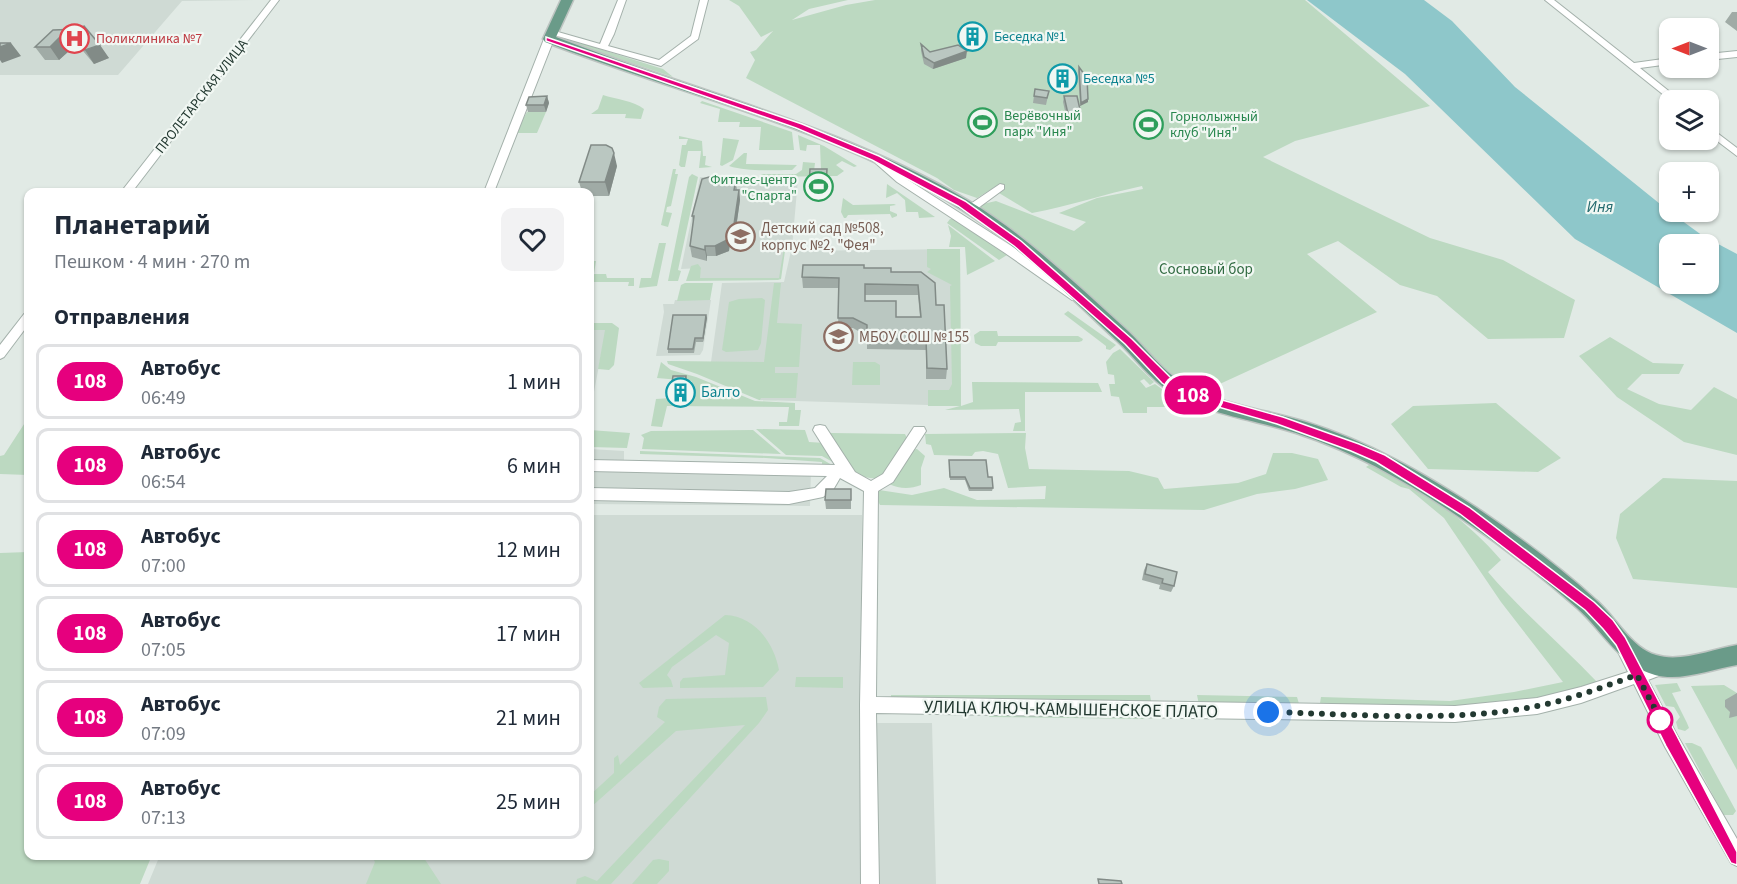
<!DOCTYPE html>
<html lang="ru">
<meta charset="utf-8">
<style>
:root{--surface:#fff;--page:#f2f2f3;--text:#1f2937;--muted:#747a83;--line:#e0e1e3}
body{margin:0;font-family:"Source Sans 3",sans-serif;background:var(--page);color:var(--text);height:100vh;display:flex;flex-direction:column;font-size:22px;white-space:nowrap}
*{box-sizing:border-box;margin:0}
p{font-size:20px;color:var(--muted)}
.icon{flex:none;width:33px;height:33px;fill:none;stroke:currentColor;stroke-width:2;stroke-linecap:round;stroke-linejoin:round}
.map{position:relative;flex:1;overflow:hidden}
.sheet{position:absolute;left:24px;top:188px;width:570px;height:672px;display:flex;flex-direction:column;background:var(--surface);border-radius:12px;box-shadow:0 2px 4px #0004}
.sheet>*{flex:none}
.badge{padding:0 12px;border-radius:20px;font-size:21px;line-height:39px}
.needle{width:39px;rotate:270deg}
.tools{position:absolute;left:1659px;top:18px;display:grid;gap:12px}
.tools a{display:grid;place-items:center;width:60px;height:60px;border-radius:12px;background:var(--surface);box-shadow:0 2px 4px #0004;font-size:30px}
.you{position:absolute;width:30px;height:30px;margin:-15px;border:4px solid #fff;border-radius:50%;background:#1a73e8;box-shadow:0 0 0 9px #1a73e833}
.map>.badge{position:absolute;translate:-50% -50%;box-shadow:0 0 0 3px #fff}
h2{padding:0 30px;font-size:22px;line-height:54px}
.round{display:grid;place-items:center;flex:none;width:63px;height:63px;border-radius:12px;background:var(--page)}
.overview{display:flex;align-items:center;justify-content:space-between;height:102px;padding:0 30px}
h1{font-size:28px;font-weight:700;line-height:45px}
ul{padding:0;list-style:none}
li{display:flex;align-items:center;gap:18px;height:75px;margin:0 12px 9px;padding:0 18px;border:3px solid var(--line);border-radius:12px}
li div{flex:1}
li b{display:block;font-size:22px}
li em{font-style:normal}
li .badge{min-width:66px;font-weight:700;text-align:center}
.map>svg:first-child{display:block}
.built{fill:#cfdad4}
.green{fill:#bcd9c1}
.water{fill:#8ec7ca;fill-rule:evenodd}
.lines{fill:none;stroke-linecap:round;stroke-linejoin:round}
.minor-casing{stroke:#a4b1ab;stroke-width:2}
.major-casing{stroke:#bdc4c1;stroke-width:3}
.minor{fill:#fff;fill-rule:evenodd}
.major{fill:#6a9b89;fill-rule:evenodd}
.wall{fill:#a0aba6;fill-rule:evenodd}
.shaded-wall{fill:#828b87}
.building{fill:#bac7c1;stroke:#828b87;stroke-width:1.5;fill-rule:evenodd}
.line{fill:#e6007e;stroke:#fff;stroke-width:1.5}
.walk{stroke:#233931;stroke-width:6;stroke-dasharray:0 10.8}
.stop-dot{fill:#fff;stroke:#e6007e;stroke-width:3}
.labels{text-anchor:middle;stroke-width:4.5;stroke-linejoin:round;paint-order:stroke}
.far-culture-label{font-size:14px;fill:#0d838f;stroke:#f1f7f3;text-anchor:start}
.far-health-label{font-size:14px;fill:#be3a42;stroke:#f1f7f3;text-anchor:start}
.far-street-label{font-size:14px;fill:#233931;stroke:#f1f7f3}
.far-leisure-label{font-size:14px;fill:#27864d;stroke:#f1f7f3;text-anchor:start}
.education-label{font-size:15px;fill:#785e54;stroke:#f1f7f3;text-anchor:start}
.park-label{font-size:15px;fill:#316b42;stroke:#f1f7f3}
.culture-label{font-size:15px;fill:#0d838f;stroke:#f1f7f3;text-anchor:start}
.water-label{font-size:16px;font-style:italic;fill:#236a6e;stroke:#f1f7f3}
.near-street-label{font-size:18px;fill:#233931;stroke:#f1f7f3}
</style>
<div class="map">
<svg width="1737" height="884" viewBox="0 0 1737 884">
<rect width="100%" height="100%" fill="#e1eae5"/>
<path class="built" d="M0 0H254L182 1 118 75H0Z
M700 177 798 179 792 247 784 248 780 278H699L701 268 681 269Z
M960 249 961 406 760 400 764 362H711L722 283 784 282 791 251Z
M675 300H711L703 350 700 355 656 356 664 312 663 304H674Z
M606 329 593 397H590V330Z
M590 449 624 451V460L811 470 810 506 590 504Z
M590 515H862L860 884H148L160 855H590Z
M876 723H932L936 884H877Z"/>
<path class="green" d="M729 0H848L809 9 792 20 846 5 875 0H1305L1430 106 1295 141 1263 157 1430 238 1503 260 1575 300 1564 338 1488 339 1437 296 1400 285 1338 241 1307 254 1377 312 1211 388 1178 379 974 206 996 201 1074 231 1086 222 1059 213 1097 198 1143 189 1142 186C1105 194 1069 206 1032 213L999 193 1003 189 998 185 977 198 954 190 937 178 746 78 755 60 750 52 756 50 773 31 761 37 739 6Z
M562 37 663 69 673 77 565 41Z
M603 95C615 99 634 101 644 109L641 119 625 118 626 114H591L598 109Z
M702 101 792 132 794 150H759L761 127H739L740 122H718L720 109 700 103Z
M527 112H546L537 133H515Z
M798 135 824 146 857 166 854 167 842 161 836 165 844 171 837 176 759 177 762 174H796L802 170 803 162 815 163 814 171H821L820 145H807L806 151 800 150Z
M679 136 702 141 703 156H706L705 165 712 167 699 168 701 151H688L685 167H681L679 165 682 145H686L688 139H679Z
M723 138 739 140 733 160 722 166 720 165Z
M744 153H747L746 164 797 165 792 170C772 170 748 172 729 166Z
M673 169H676L675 174H678L671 206 667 207 666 212 672 213 668 227 661 225Z
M692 174 698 177 678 270 681 271 678 281H668L689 177Z
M887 184 935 217 919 218 918 212H906L905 200 897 193 886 198Z
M843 198 853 205 894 204 896 205 890 206V211L897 214V216L892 218 890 214 848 215 846 218H844L841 212Z
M950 219H953L1007 255 999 260 947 223Z
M948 225 995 261 967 275 965 247H949L951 236Z
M659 243H666L657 286 639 288 641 278H651Z
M784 247 792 249 785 251 781 279 778 280 686 281 691 266 698 264 701 268 700 278H779Z
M927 249H960L961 406 973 402 972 382 1098 383 1102 392H1025V431H1013L1015 423 1021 422 1019 409 945 410 960 406H928V390H949L952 384 950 286 952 285 927 272 931 269 927 267Z
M590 261H596L594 274H606L607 278H634V286H628L629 282H590Z
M685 283H713L710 300 677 301 681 285Z
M774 283H781L777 323 802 324 799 367H775V373H798L796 398H761L760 400 794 402 759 400 697 374 668 364 667 361 764 362Z
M739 299 762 298 765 300 761 343 758 350 726 352 722 350 729 302Z
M1068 311 1116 345 1110 350 1106 349V346L1064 314Z
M590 323H612L619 328 614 365 609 370 598 369 605 330H590Z
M980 331H997L998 336H1078L1083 339 1082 341 1079 342H998L996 346H981L975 343 974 335Z
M1610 337 1653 363 1684 364 1679 374H1642L1627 389 1659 404 1691 410 1714 387 1737 399V455L1684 442 1617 397 1579 356Z
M1120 349 1154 382 1150 385 1144 379 1140 381 1146 388 1155 384 1170 395 1207 411 1184 413 1182 407H1147V413H1123L1119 397 1111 396 1109 384H1115L1114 375 1108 374 1106 362 1113 353Z
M661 362 671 370 696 377 755 401 795 403V410H801L799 426H779V422H787L789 407 667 406 662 427 651 426 656 399 671 398 672 396 689 397 692 381 657 378Z
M853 362H875L880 365V385H852Z
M1496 403 1561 458 1538 472 1428 469 1391 424 1413 406Z
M28 418V475L0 474V456L4 455Z
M756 429 805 430 809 442 825 443 838 465 822 456 786 455Z
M590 430 630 433 627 448 590 447Z
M753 430 781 454 642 449 644 438 641 435 651 431Z
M831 433 905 434 908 440 885 477C852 484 844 459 828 436Z
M1026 433 1025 448 1029 469 1129 471 1158 478 1164 489 1238 483 1266 474 1273 453H1292L1318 459 1328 480 1295 489 1257 494 1204 510 880 505 877 499 879 490 912 495 944 488 977 500 1045 499 1046 486 1008 488 998 454 983 451 975 452 972 456 934 455 931 445 926 444 925 434Z
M917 449 925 456 921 468V485C910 489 900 489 889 484L910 450Z
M640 451 820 458 837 468 822 466V462L766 458 640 454Z
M1375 461C1422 491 1464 517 1501 560L1488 572C1522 612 1563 646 1599 684L1490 709H1325L1320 703 1321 697 1450 701 1514 692 1563 682 1501 602 1444 518 1409 489 1401 487 1366 467Z
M1663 478 1737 481V588L1633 579 1616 538 1620 514Z
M28 552V855H152L140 884H0V553Z
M725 615C755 616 774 643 779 670L763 687 680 688V682L683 678 725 675 729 643 716 635 672 667 667 675 671 680 673 687 643 688 639 683Z
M796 677H843V688L795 687Z
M1677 683 1681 691 1672 693 1687 723 1689 728 1685 731 1678 729 1676 722 1680 717 1674 707 1666 706 1655 685Z
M1724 685 1737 693V770L1691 686Z
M891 695H1150L1152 706 891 703Z
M1197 695 1297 697 1300 707 1199 705Z
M766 697 768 710 759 723 611 884H576L577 879 585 876 597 881 745 725 676 731 590 808V795L614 773V758L618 755 620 765 665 722 657 717 659 707 666 699Z
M1141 713 1145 719 989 717 990 714Z
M1685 743H1692L1701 747 1736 811 1733 815H1724L1722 812Z
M371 855H422L441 884H366L375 862Z
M659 859 669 861V871L657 884H632L653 860Z"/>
<path class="water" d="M1307 0H1424L1452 21 1515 87 1670 212 1703 236 1737 254V333L1575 239 1405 74ZM1670 244H1708V284H1670Z"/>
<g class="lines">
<defs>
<path id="minor" d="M271 0H279L132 192H121Z
M618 0H626L614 34 608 46 659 60 691 36 700 0H708L698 39 661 66 547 33 551 30 600 44Z
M1545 0H1554L1634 63 1670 58V64L1640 68 1680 100H1670Z
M549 36 554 39 494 192H484L544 39Z
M1737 51V57L1708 60V54Z
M1708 126 1737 148V156L1708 134Z
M876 155 905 178 1013 247 1080 294 1082 297 1080 300H1072L1005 253 897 182 872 160V156Z
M1000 184 1004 185V189L974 211H966V207Z
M28 313V325L4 357 0 359V345L24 314Z
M820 425 825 426 855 472 871 481 883 474 914 427H924L926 431 893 482 878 491 876 697 1455 706 1537 698 1581 687 1628 672 1616 648 1618 643 1624 641 1630 643 1642 667 1663 660 1669 662 1671 667 1669 672 1648 680 1677 735 1737 839V866L1731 863 1665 747 1634 684 1581 703 1537 714 1455 722 876 713 879 884H861L860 705 864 491 840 478 833 490 823 497 789 504 590 500V488L789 492 815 488 827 476 590 471V460L835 465 813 430 815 426Z"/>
<path id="major" d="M561 0H573L556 37C693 91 841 125 969 201 1027 236 1078 286 1128 331 1146 348 1161 370 1183 383 1217 404 1267 410 1306 422 1369 442 1422 472 1477 508 1518 536 1559 566 1596 600 1615 616 1631 648 1656 655 1680 663 1713 649 1737 645V665C1712 669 1681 682 1655 675 1619 665 1603 631 1577 608 1541 576 1502 546 1462 519 1409 483 1357 453 1296 433 1256 420 1208 415 1171 392 1149 379 1135 357 1116 340 1067 294 1019 246 962 210 840 130 681 95 545 42L543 39Z"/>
</defs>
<use href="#minor" class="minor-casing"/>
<use href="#major" class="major-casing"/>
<use href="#minor" class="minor"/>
<use href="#major" class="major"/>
</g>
<path class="wall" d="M1732 12H1737V31L1725 22Z
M81 29 109 58 94 64 83 51H69L59 60H45L35 47Z
M921 44 930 52 966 58 933 69 924 64 921 51Z
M1079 67 1088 102 1080 106 1078 70Z
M1035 89 1049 91 1046 105 1033 103Z
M547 96 549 103 546 112H528L526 105Z
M1064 96 1081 114 1080 120H1067L1063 102Z
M617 166 609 196H590V192H582L579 182Z
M827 169 826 196 810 195 809 185Z
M736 181 737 190H739L740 200 734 242H730L729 251 716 256H707V261L692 257 690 246 693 222 692 216Z
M864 268 891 272H921L936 305 947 369 946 379H926V350L867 349V336L853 328H838L839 288H803L802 277ZM865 295H918L920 317H896L865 301Z
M706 315 707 318 703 342H696L694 353H668V349Z
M688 383 685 396H672L671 389Z
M949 460 988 477 993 488 992 491H969L965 480H950Z
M851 489V509H826L825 500Z
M1147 564 1174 586 1171 592 1159 589 1160 585 1142 580 1144 570Z
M1737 693V716L1729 718 1730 712 1725 707V700Z"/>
<path class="shaded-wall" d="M60 37 69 51 59 60 50 47Z
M11 43 21 56 2 63 0 60V47Z
M100 45 109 58 94 64 85 50Z
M967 51 966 58 933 69 934 63Z
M547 96 549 103 546 112 544 105Z
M1088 99V102L1080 106 1081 103Z
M614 153 617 166 609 196 605 182Z
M739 190 740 200 734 242 733 231Z
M728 231 730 242 729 251 716 256 715 246Z
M705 246 707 256V261L705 250Z
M706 315 707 318 703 342V338Z
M686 376 688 383 685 396 684 390Z"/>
<path class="building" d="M84 26 100 45 85 50 74 37H60L50 47H35L53 30 81 29Z
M0 43H11L0 47Z
M921 44 930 52 958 45 967 51 934 63 924 57Z
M1079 67 1087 78 1088 99 1081 103Z
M1035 89 1049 91 1047 98 1034 96Z
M547 96 544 105H526L529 97Z
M1064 96H1077L1081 114H1068Z
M591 145H606L612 148 614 153 605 182H579Z
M810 169H827L826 185H809Z
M716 175 733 180 736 181 734 190H739L733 231H728L727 240 715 246H705V250L690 246 694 216H692L702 179Z
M803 265H864V268H891V272H921L935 283 936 305H944L947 369 927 368 926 339H867V325L853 318H838L839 278 802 277ZM865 284 918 285 921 317H896V301H865Z
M673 315H706L703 338H695L693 349H668Z
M673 376H686L684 390 671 389Z
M949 460H986L988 477H992L993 488H970L965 477H950Z
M826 489H851V500H825Z
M1147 564 1177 572 1174 586 1162 583 1163 579 1145 574Z
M1098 879 1121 881 1122 884H1099Z"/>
<path class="line" d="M546 37 802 124 879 156 965 201 1021 241 1132 339 1170 377 1179 383 1208 396 1283 417 1359 444 1385 455 1469 507 1594 602 1613 620 1625 637 1677 736 1737 852V865L1731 863 1666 746 1616 645 1603 629 1585 610 1460 514 1376 462 1351 451 1277 424 1201 402 1171 389 1162 383 1125 344 1014 246 958 206 872 160 796 128 546 41Z"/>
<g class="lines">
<path class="walk" d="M1268 712C1354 714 1453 723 1537 706 1571 700 1604 686 1637 675L1664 726 1660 720"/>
</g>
<defs>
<symbol id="building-ring" viewBox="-11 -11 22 22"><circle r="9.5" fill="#f1f7f3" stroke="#0f9aa8" stroke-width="1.5"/><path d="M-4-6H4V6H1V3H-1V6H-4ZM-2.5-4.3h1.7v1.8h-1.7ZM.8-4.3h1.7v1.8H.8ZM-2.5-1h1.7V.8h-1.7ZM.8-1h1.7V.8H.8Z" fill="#0f9aa8"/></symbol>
<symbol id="hospital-ring" viewBox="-11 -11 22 22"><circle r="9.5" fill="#f1f7f3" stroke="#e0444e" stroke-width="1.5"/><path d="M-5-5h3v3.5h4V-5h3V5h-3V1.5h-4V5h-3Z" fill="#e0444e"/></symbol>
<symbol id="stadium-ring" viewBox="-11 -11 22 22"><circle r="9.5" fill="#f1f7f3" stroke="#2e9e5b" stroke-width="1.5"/><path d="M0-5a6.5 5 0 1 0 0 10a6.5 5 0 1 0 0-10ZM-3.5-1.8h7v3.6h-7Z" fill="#2e9e5b"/></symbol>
<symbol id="school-ring" viewBox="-11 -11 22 22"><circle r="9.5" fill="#f1f7f3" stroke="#8d6e63" stroke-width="1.5"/><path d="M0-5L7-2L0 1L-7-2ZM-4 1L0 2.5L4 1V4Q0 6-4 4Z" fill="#8d6e63"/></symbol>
</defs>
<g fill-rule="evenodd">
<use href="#building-ring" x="956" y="20" width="33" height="33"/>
<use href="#hospital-ring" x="58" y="22" width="33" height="33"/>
<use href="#building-ring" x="1046" y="62" width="33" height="33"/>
<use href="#stadium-ring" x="966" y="106" width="33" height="33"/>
<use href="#stadium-ring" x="1132" y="108" width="33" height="33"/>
<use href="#stadium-ring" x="802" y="170" width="33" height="33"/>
<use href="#school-ring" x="724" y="220" width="33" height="33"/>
<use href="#school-ring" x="822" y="320" width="33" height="33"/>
<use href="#building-ring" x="664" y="376" width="33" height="33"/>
</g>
<circle class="stop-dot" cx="1660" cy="720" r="12"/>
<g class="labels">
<g class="far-culture-label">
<text x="994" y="41">Беседка №1</text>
<text x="1083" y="83">Беседка №5</text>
</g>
<g class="far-health-label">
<text x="96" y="43">Поликлиника №7</text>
</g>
<g class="far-street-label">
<text transform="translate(201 96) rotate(-52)" y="5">ПРОЛЕТАРСКАЯ УЛИЦА</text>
</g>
<g class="far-leisure-label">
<text x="1004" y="120">Верёвочный<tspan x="1004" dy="16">парк "Иня"</tspan></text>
<text x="1170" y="121">Горнолыжный<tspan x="1170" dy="16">клуб "Иня"</tspan></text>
<text x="797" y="184" text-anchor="end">Фитнес-центр<tspan x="797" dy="16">"Спарта"</tspan></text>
</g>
<g class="education-label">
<text x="761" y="233">Детский сад №508,<tspan x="761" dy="17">корпус №2, "Фея"</tspan></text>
<text x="859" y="342">МБОУ СОШ №155</text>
</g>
<g class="park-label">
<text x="1206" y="274">Сосновый бор</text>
</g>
<g class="culture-label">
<text x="701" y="397">Балто</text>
</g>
<g class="water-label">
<text x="1600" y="212">Иня</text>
</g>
<g class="near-street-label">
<text transform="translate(1071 709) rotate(1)" y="6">УЛИЦА КЛЮЧ-КАМЫШЕНСКОЕ ПЛАТО</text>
</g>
</g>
</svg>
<div class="tools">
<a><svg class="needle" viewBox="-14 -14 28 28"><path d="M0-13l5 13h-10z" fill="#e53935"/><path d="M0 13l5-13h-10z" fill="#747a83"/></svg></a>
<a><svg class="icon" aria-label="layers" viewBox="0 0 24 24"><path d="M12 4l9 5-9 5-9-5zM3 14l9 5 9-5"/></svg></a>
<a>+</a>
<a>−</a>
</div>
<div class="you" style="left:1268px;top:712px"></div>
<b class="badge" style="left:1193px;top:395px;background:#e6007e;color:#fff">108</b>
<section class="sheet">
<div class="overview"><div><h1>Планетарий</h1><p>Пешком · 4 мин · 270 m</p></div><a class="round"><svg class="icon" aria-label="heart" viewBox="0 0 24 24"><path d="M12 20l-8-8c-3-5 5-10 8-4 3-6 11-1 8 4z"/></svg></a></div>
<h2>Отправления</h2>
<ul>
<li><span class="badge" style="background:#e6007e;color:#fff">108</span><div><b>Автобус</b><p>06:49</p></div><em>1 мин</em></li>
<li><span class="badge" style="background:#e6007e;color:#fff">108</span><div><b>Автобус</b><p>06:54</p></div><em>6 мин</em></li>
<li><span class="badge" style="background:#e6007e;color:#fff">108</span><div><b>Автобус</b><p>07:00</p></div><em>12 мин</em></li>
<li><span class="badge" style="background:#e6007e;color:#fff">108</span><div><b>Автобус</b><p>07:05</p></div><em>17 мин</em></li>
<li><span class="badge" style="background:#e6007e;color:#fff">108</span><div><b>Автобус</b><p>07:09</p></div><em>21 мин</em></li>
<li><span class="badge" style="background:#e6007e;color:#fff">108</span><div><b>Автобус</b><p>07:13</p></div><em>25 мин</em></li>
</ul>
</section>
</div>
